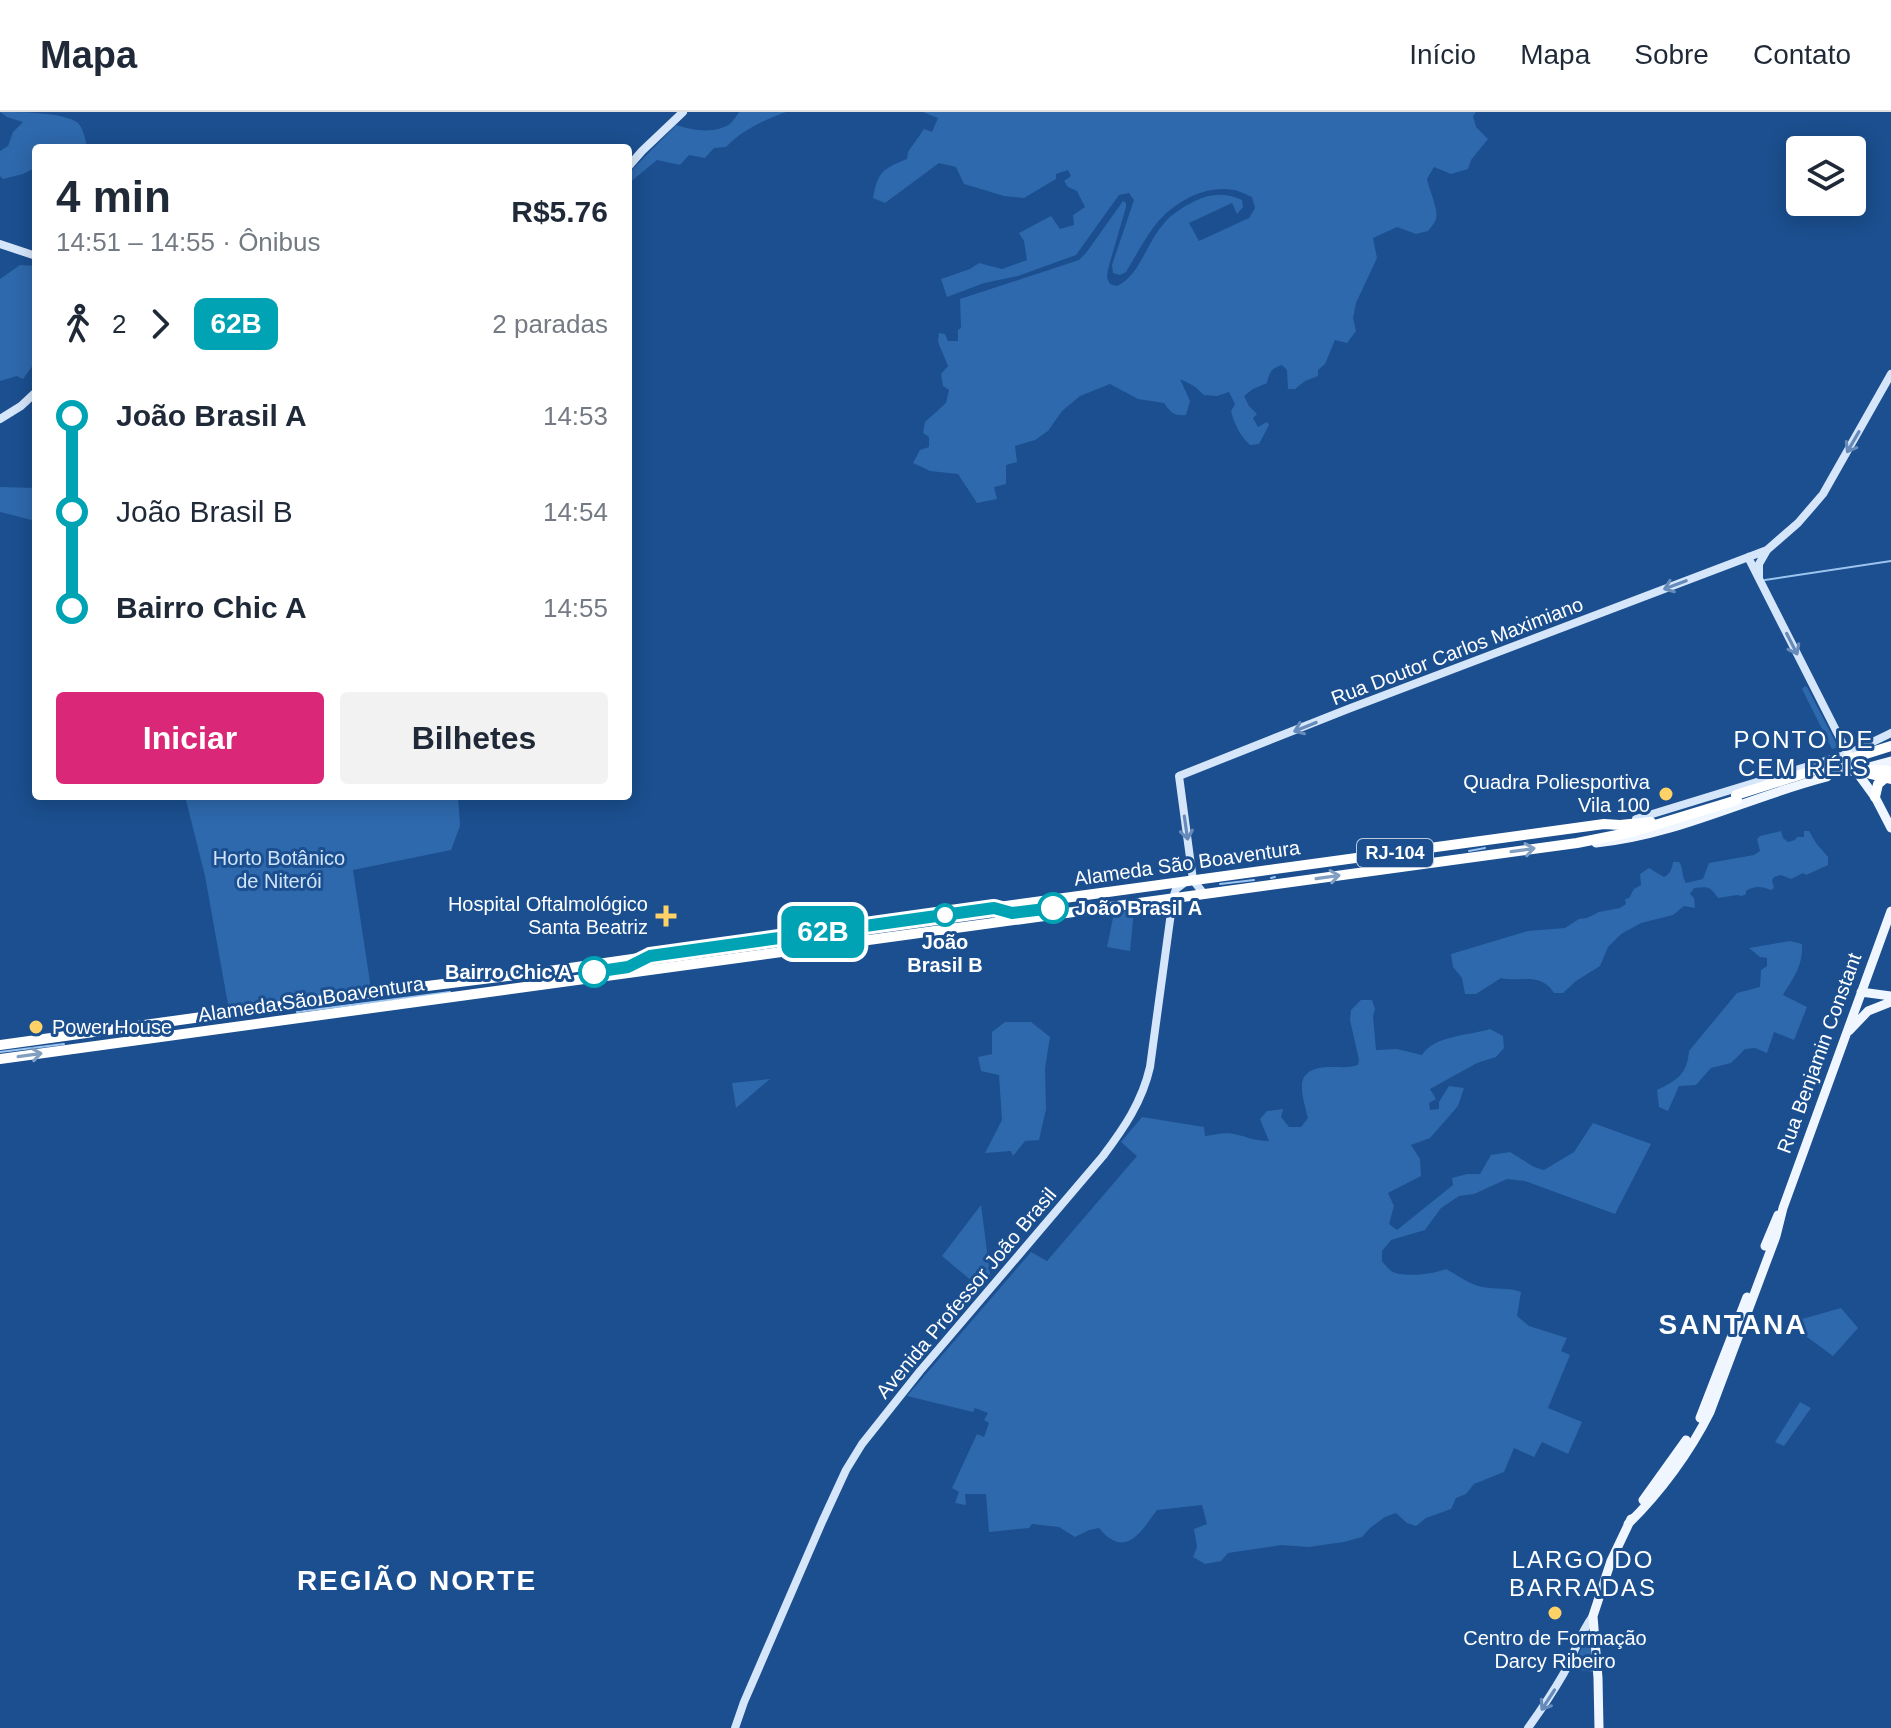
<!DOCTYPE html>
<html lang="pt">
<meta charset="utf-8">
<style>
:root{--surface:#fff;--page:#f2f2f3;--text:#1f2937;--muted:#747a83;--line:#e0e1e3;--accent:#db2777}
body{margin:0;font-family:Arial,sans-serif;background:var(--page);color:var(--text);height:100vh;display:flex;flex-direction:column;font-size:30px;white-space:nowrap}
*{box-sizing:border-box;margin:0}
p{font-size:26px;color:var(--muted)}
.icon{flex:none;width:44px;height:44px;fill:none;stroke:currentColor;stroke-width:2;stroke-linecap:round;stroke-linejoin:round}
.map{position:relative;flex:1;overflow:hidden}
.sheet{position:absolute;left:32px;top:32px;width:600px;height:656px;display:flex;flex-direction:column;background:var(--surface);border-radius:8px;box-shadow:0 4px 20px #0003}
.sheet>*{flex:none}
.badge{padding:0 16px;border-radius:12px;font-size:28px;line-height:52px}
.buttons{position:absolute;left:1786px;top:24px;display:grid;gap:16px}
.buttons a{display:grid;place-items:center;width:80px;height:80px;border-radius:8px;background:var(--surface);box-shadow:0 4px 20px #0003;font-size:40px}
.map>.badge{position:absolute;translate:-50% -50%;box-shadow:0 0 0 4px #fff}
.legs{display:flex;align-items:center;gap:12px;height:88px;padding:0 24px;font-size:26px}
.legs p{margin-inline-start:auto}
.overview{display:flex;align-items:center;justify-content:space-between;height:136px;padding:0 24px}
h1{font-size:44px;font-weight:700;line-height:60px}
.button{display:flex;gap:16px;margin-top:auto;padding:16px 24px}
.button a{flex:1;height:92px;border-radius:8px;background:var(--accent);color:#fff;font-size:32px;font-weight:700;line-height:92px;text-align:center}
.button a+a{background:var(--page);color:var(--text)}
ul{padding:0 24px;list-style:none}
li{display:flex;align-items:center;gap:28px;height:96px;font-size:30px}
li i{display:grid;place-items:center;width:12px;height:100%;margin:0 10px;background:currentColor}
li i::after{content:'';width:20px;height:20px;margin:-10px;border:6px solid;border-radius:50%;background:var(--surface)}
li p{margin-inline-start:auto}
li:first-child i{background:linear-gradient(#0000 50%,currentColor 0)}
li:last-child i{background:linear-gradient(currentColor 50%,#0000 0)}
header{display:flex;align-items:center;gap:48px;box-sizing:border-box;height:112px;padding:0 40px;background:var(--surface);border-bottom:2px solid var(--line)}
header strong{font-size:38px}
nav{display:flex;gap:44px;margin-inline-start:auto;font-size:28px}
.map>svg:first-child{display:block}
.green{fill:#2e69ad}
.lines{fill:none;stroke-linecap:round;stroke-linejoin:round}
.stream{stroke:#9cc4f0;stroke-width:2}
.secondary{stroke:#d6e6fa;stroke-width:8}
.primary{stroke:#f0f6ff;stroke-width:9}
.highway{stroke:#fff;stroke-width:10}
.highway-bridge{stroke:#fff;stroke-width:10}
.oneway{stroke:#668bba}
.oneway2{stroke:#829ec1}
.line-1-casing{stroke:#fff;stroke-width:18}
.line-1{stroke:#00a3b4;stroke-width:12}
.poi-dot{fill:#ffd166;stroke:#1b4f8f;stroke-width:3}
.stop-1-dot{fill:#fff;stroke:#00a3b4;stroke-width:4}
.labels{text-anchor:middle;stroke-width:6;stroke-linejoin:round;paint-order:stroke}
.shield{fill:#1b4f8f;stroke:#bbcadd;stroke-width:2}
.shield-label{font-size:18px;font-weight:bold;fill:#fff}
.street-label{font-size:20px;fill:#fff;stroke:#1b4f8f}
.poi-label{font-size:20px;fill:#fff;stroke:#1b4f8f;text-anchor:end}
.park-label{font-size:20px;fill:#cfe3fa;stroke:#1b4f8f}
.stop-label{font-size:20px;font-weight:bold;fill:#fff;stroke:#1b4f8f;text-anchor:start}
.quarter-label{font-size:24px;letter-spacing:2px;fill:#fff;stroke:#1b4f8f}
.district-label{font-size:28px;font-weight:bold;letter-spacing:2px;fill:#fff;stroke:#1b4f8f}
</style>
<header>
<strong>Mapa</strong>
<nav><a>Início</a><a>Mapa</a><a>Sobre</a><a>Contato</a></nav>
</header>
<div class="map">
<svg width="1891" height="1616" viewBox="0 0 1891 1616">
<rect width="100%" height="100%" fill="#1b4f8f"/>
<path class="green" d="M0 0C21 0 64 0 78 11 83 16 86 29 87 36H36V59L31 58 23 62 3 67 0 64V39L8 34 13 20 23 10 7 5Z
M739 0H786C764 8 742 18 726 35L714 36 705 46 689 43 680 53 657 48 628 72V62L676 13C692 18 715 23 731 11 732 10 738 2 739 0Z
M923 0H1476L1473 4 1476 15 1488 27 1471 48 1468 57 1451 62 1434 55 1427 67C1429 78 1439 98 1436 107 1435 111 1431 115 1428 119L1416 122 1397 115 1373 126 1377 146 1356 191 1353 206 1356 219 1347 231 1335 228 1325 252 1318 258V264L1305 269 1295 277H1288L1287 258 1282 253C1272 256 1269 260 1267 271L1253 277 1244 284 1249 294 1257 302 1253 306 1258 315 1267 310 1269 313 1259 332 1250 333C1241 325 1234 312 1231 299L1235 292 1229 280 1217 284 1204 283 1194 274 1180 267 1190 289 1186 303C1174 304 1171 301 1164 291L1138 287 1110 272 1080 284 1062 299 1048 319 1035 328 1015 334 1017 350 1006 353V372L994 375 997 387 977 391 958 362 930 359 913 351 920 338 929 335V325L923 321 925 310 946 291 949 278 943 274 941 262 948 254 938 230 939 221 945 222 948 229H958V218L961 216 960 187 1079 148 1086 141 1123 89 1126 91V95L1108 157 1107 166 1110 172 1117 174C1139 164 1146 133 1161 115 1170 103 1181 96 1195 89 1211 81 1226 81 1242 88L1243 95 1237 102 1232 91 1189 111 1199 129 1249 106 1255 96 1252 85C1247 83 1240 79 1234 78 1204 72 1170 92 1153 116 1143 130 1135 145 1126 160L1120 163 1113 161 1112 153 1134 88 1129 81 1119 83 1076 143 1018 164 984 171 947 185 941 167 970 157 979 151 1002 157 1027 148 1024 129 1019 121 1051 104 1060 117 1074 113 1073 103 1085 95 1077 79 1068 75 1064 69 1071 64 1068 58 1056 62V67L1024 86 1004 84 964 72 956 55 939 51 885 91 873 86C878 60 882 57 907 47L908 40 924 17 932 20 938 6Z
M20 153 36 154V249L23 267 17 264 0 269V167Z
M0 375 36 376V409L0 400Z
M1805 574 1807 575 1838 635 1832 637 1802 577Z
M185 684H458L460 714 451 738 353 758 371 877 294 889 291 885H285L283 891 229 898 205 764Z
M1781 719 1783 726 1788 730 1795 728 1797 725H1804V719H1809L1816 731 1828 745V753L1806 763 1803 761 1791 767 1781 763 1774 765 1772 768 1774 776 1771 778C1762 775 1755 773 1746 779V782L1742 784 1737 783 1718 786C1709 773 1708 775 1694 776L1690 782 1694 786 1695 796 1684 794 1673 803 1641 811 1621 822 1608 835 1600 854 1576 869 1563 881H1554C1540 859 1520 871 1501 866L1476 882H1465L1462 866 1453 855 1451 842 1528 819 1565 816 1579 807 1587 806 1599 800 1620 796 1626 792 1625 787 1629 786 1634 777 1641 773 1640 762 1649 756 1664 765C1670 762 1672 757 1673 750H1679C1684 756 1681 764 1686 771L1703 767 1709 751 1754 743 1760 739 1757 727 1760 724Z
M1134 798 1130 839 1107 835 1114 801Z
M1790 829 1802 832C1803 854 1794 865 1783 883L1807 895 1794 928 1774 920 1767 941 1755 936 1745 937 1731 951 1711 956 1696 973 1679 974 1668 999 1659 995 1657 978C1677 968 1687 963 1689 939L1737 881 1760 875 1761 858 1767 854V846L1760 845 1749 836Z
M1361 888H1372L1375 897 1373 904 1376 938 1397 937 1422 943C1435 923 1468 924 1490 917L1503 924 1504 936 1496 945 1477 951 1430 977 1436 987 1429 991 1430 998 1439 997V990L1449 974 1464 976 1458 994 1430 1026 1411 1033 1420 1047 1421 1064 1388 1081 1394 1094 1389 1112 1397 1118 1453 1073 1452 1066 1467 1062H1480L1491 1043 1510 1040 1534 1055 1544 1058 1574 1040 1593 1011 1651 1032 1615 1102 1525 1069 1507 1067 1474 1082 1459 1084 1441 1096 1425 1118 1391 1128 1382 1139V1149C1383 1151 1390 1158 1391 1159 1403 1166 1434 1162 1446 1157 1457 1163 1469 1172 1482 1175 1496 1178 1508 1175 1521 1180L1517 1204 1529 1214 1567 1226 1561 1239 1570 1243 1548 1296 1582 1310 1568 1342 1542 1330 1534 1345 1514 1336 1504 1360 1474 1372 1466 1382 1456 1386 1451 1397 1426 1406 1416 1414 1407 1411 1396 1401 1385 1405 1370 1416 1362 1425 1344 1430 1308 1435 1282 1433 1228 1441 1221 1449 1205 1452 1193 1445 1197 1435 1194 1417 1207 1412 1202 1393 1157 1398C1141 1420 1125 1448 1099 1416L1089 1418 1075 1425 1059 1415 1032 1412 1029 1416 989 1420 986 1382H965L966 1393 955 1391 959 1380 952 1376 977 1322 984 1325 989 1311 984 1308 988 1301 975 1296 973 1300 907 1284 1031 1140 1047 1149 1137 1044 1121 1030 1142 1005 1204 1015 1205 1024C1215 1023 1225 1020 1234 1022 1248 1025 1254 1029 1269 1029L1260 1007 1267 999 1283 997 1281 1005 1289 1015H1301L1308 1006C1301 978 1292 955 1332 955 1341 955 1349 956 1358 953L1359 948 1350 908 1351 898Z
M1005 910H1031L1050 925 1045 956 1046 997 1039 1028 1025 1029 1013 1044 1011 1039 985 1041 1002 1008 999 963 981 959 978 945 992 942V920Z
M770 967 736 996 732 971Z
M981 1093 990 1162 979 1175 942 1144Z
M1841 1196 1858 1216 1833 1244 1788 1211Z
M1800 1290 1811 1296 1784 1334 1775 1330Z
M1588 1520 1590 1521 1593 1560 1573 1557Z"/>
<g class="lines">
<path class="stream" d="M1765 468 1891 449
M1469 739 1485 736
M1271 766 1275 765
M1220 772 1254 768
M649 851 903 816
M297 900 450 880
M0 940 64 932"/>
<path class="secondary" d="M628 55 642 39 683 0
M0 132 36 144
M0 307 21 294 36 280
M1748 445 1848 642
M1759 466V452L1767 438 1798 411 1823 382 1891 262
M1636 707 1848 642 1891 621
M1204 782 1193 768 1179 664 1348 597 1767 438
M735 1616 744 1590 822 1410 846 1358 862 1332 920 1259 1103 1044C1124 1016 1142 990 1150 955L1173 786 1176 777 1184 771
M1528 1616C1541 1598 1553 1580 1564 1561 1574 1542 1580 1521 1593 1504"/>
<path class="primary" d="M1848 642 1856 659 1875 685 1891 716
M1865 656 1891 649
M1596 731C1677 723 1749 685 1827 665
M1861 880 1891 884
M1849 919 1868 899 1891 890
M1765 1134 1778 1103
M1700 1306 1747 1185
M1643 1388 1686 1328
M1628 1412C1660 1381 1690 1340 1710 1300L1776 1124 1783 1096 1891 799
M1599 1616 1598 1566 1593 1504 1611 1449 1631 1407"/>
<path class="highway" d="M1858 659 1891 667
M1875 685 1878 672 1885 666
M0 933 403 877 549 859 904 808 1604 712 1620 713 1651 710
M0 947 1577 731 1632 720 1737 688"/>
<path class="highway-bridge" d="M1820 664C1843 658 1867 657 1891 659
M1736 683 1891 634"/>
</g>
<defs><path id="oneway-shaft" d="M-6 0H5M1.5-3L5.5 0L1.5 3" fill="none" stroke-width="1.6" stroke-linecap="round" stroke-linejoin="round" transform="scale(2)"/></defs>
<g class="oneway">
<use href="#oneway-shaft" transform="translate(1853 330) rotate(120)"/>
<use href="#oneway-shaft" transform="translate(1675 473) rotate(159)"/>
<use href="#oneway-shaft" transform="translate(1792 532) rotate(63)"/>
<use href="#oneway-shaft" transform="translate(1305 615) rotate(158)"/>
<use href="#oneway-shaft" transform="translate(1186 716) rotate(82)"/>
<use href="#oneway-shaft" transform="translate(1548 1588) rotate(123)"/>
</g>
<g class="oneway2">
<use href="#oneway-shaft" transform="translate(1523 738) rotate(-8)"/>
<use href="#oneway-shaft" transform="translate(1328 765) rotate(-8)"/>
<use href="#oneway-shaft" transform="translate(30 943) rotate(-8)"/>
</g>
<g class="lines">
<defs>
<path id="line-1" d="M594 860 628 855 650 844 994 796 1012 801 1053 796"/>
</defs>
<use href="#line-1" class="line-1-casing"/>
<use href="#line-1" class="line-1"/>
</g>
<g class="poi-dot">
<circle cx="1666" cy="682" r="8"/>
<path d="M662 792h8v8h8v8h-8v8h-8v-8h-8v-8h8z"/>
<circle cx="36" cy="915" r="8"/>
<circle cx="1555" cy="1501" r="8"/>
</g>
<g class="stop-1-dot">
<circle cx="1053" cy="796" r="14"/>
<circle cx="945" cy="803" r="10"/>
<circle cx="594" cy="860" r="14"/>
</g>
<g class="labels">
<rect class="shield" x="1357" y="727" width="76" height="28" rx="6"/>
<g class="shield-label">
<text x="1395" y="747">RJ-104</text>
</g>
<g class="street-label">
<text transform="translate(1457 539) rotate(-21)" y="7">Rua Doutor Carlos Maximiano</text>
<text transform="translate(1187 751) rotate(-8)" y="7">Alameda São Boaventura</text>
<text transform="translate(311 887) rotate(-8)" y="7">Alameda São Boaventura</text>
<text transform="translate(1819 941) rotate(-70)" y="7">Rua Benjamin Constant</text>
<text transform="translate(966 1181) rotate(-50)" y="7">Avenida Professor João Brasil</text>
</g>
<g class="poi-label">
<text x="1650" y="677">Quadra Poliesportiva<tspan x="1650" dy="23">Vila 100</tspan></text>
<text x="648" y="799">Hospital Oftalmológico<tspan x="648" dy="23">Santa Beatriz</tspan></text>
<text x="52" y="922" text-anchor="start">Power House</text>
<text x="1555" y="1533" text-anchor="middle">Centro de Formação<tspan x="1555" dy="23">Darcy Ribeiro</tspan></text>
</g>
<g class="park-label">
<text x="279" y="753">Horto Botânico<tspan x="279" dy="23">de Niterói</tspan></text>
</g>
<g class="stop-label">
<text x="1075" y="803">João Brasil A</text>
<text x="945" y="837" text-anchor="middle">João<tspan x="945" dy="23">Brasil B</tspan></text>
<text x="572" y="867" text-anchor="end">Bairro Chic A</text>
</g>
<g class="quarter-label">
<text x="1804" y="636">PONTO DE<tspan x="1804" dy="28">CEM RÉIS</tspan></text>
<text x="1583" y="1456">LARGO DO<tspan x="1583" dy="28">BARRADAS</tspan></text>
</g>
<g class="district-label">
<text x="1733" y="1222">SANTANA</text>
<text x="417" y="1478">REGIÃO NORTE</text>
</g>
</g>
</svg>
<div class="buttons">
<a><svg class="icon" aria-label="layers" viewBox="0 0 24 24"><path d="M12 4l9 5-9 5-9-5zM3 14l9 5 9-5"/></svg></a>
</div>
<b class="badge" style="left:823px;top:820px;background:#00a3b4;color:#fff">62B</b>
<section class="sheet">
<div class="overview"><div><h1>4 min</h1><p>14:51 – 14:55 · Ônibus</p></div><b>R$5.76</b></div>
<div class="legs"><svg class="icon" aria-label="walk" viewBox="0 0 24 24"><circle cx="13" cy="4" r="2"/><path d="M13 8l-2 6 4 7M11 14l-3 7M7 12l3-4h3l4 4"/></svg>2<svg class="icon" aria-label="forward" viewBox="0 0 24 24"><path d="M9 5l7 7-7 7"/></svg><b class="badge" style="background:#00a3b4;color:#fff">62B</b><p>2 paradas</p></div>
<ul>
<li><i style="color:#00a3b4"></i><b>João Brasil A</b><p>14:53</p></li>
<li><i style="color:#00a3b4"></i><span>João Brasil B</span><p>14:54</p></li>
<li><i style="color:#00a3b4"></i><b>Bairro Chic A</b><p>14:55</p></li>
</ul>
<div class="button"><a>Iniciar</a><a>Bilhetes</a></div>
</section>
</div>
